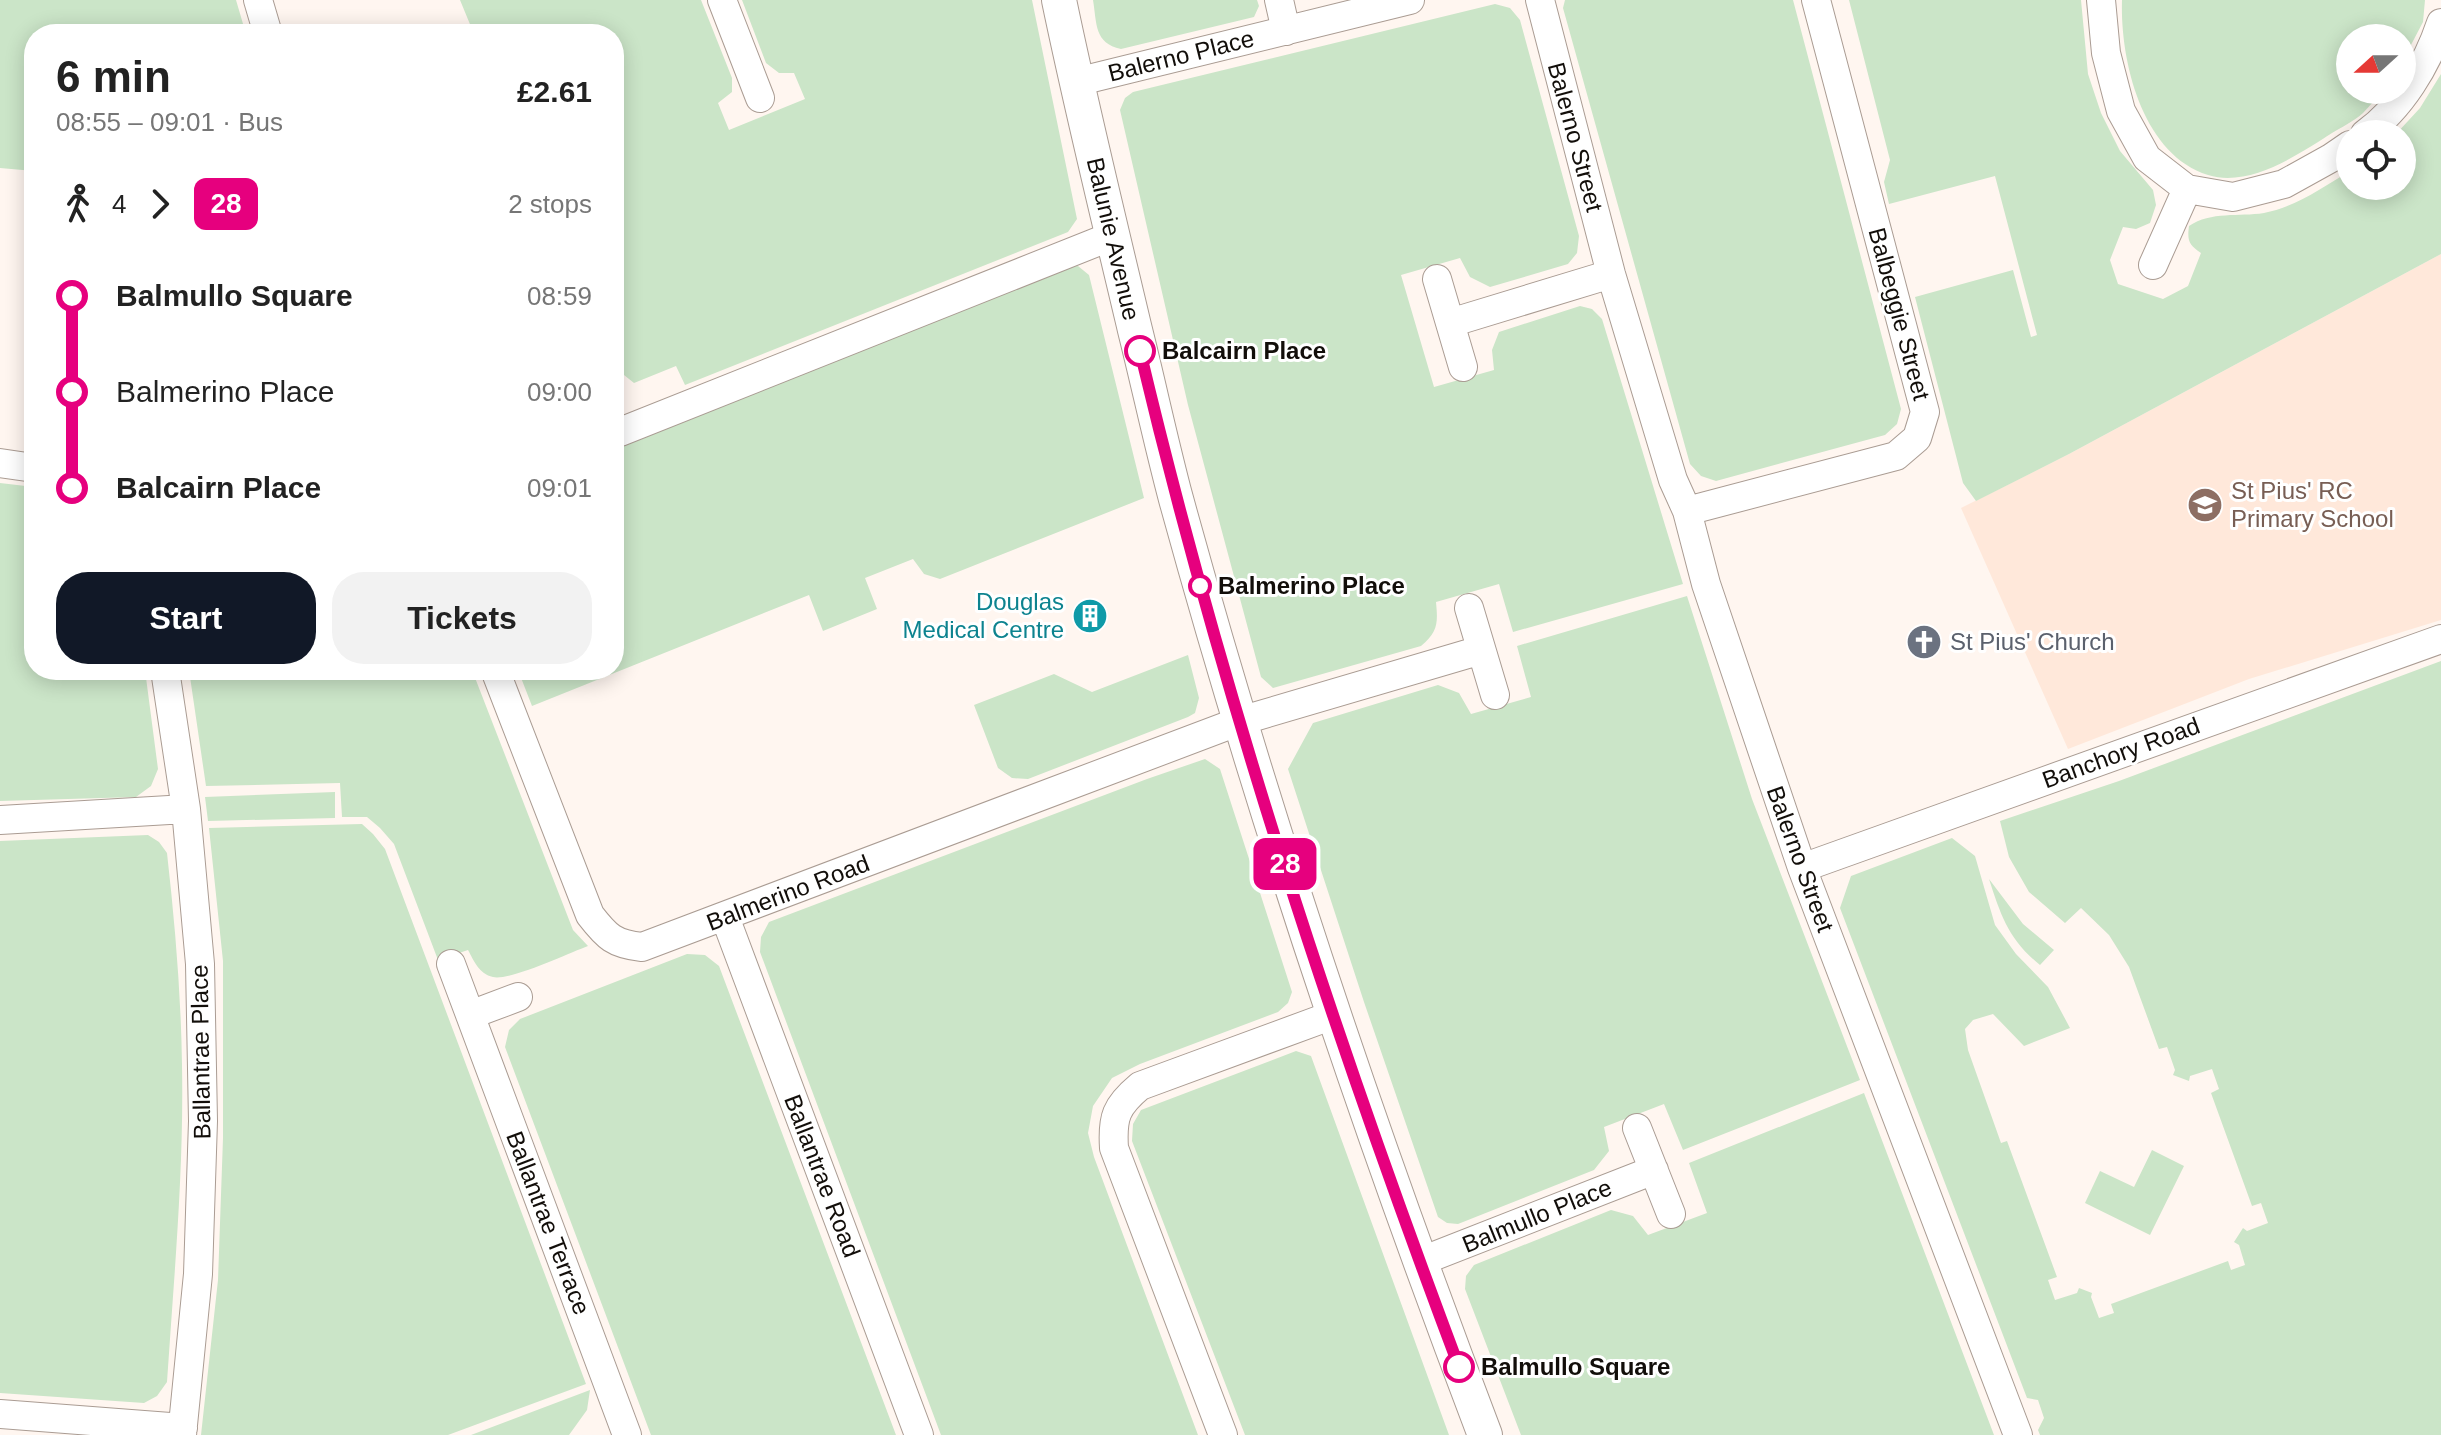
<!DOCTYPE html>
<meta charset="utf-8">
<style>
:root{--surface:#fff;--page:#f2f2f2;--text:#222;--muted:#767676;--accent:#111827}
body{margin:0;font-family:Helvetica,sans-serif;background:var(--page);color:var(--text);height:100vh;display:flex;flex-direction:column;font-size:30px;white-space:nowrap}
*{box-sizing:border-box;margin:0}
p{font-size:26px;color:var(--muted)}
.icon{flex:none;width:44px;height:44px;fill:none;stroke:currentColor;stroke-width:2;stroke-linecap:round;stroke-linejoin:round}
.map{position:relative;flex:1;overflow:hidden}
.drawer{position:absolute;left:24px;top:24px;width:600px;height:656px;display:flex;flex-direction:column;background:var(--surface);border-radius:32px;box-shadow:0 4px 20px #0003}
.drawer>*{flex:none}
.badge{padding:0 16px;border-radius:12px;font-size:28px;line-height:52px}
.needle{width:52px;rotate:249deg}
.tools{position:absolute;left:2336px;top:24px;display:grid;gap:16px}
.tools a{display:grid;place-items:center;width:80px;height:80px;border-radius:50%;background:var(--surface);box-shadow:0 4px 20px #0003;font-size:40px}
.map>.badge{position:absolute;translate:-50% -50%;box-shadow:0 0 0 4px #fff}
.legs{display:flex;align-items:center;gap:12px;height:88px;padding:0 32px;font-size:26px}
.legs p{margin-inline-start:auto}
.summary{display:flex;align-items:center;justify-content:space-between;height:136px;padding:0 32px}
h1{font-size:44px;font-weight:700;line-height:60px}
.cta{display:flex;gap:16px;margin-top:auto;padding:16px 32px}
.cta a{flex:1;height:92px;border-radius:32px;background:var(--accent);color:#fff;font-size:32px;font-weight:700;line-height:92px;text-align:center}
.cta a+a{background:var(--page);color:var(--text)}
ul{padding:0 32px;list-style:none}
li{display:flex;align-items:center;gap:28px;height:96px;font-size:30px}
li i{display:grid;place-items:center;width:12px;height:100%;margin:0 10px;background:currentColor}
li i::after{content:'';width:20px;height:20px;margin:-10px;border:6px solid;border-radius:50%;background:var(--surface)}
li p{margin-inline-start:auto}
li:first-child i{background:linear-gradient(#0000 50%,currentColor 0)}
li:last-child i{background:linear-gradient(currentColor 50%,#0000 0)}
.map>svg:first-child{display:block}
.built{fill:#ffe8da}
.green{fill:#cbe5c8}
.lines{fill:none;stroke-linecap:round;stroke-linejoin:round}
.minor-casing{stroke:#aa9c93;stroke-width:30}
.tertiary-casing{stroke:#aa9c93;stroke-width:36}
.minor{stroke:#fff;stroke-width:28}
.tertiary{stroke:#fff;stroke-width:34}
.line-1-casing{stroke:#fff;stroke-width:18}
.line-1{stroke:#e6007e;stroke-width:12}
.stop-1-dot{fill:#fff;stroke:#e6007e;stroke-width:4}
.labels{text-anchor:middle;stroke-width:6;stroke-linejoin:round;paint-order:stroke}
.street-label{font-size:24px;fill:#120e0a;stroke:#fff}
.stop-label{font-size:24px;font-weight:bold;fill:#120e0a;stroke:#fff;text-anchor:start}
.education-label{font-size:24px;fill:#785e54;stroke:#fff;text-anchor:start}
.culture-label{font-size:24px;fill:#0d838f;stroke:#fff;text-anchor:end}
.worship-label{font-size:24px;fill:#5b616d;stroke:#fff;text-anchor:start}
</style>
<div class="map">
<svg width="2441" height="1435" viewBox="0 0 2441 1435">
<rect width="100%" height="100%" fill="#fff6f0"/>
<path class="built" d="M2441 254V620L2249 679 2068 749 1961 508 2069 454Z"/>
<path class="green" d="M0 0H236L246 34H34V171L0 168Z
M460 0H701L732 78V92L718 103 729 130 805 99 794 73H779L766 63 742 0H1032L1077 219 1068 232 685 385 676 366 634 383 614 367V34H474Z
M1093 0H1257L1259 6 1254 17 1121 49C1094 43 1097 24 1093 0Z
M1565 0H1793L1901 409 1897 424 1885 435 1716 481 1701 476 1690 464 1563 8Z
M1849 0H2081L2088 74 2101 113 2120 151 2153 190 2156 205 2150 223 2136 229 2123 227 2110 260 2118 284 2163 299 2188 286 2201 253C2189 245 2187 241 2189 226 2211 211 2239 217 2264 213 2296 207 2323 187 2350 171V186H2402V134H2396L2420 108 2441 74V254L2069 454 1976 501 1963 483 1915 297 2013 270 2031 337 2037 335 1995 176 1889 204 1884 182 1890 160Z
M2122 0H2425L2423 22 2402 62V38H2350V90H2383C2376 98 2370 106 2363 113 2354 121 2342 127 2332 133 2299 154 2250 188 2208 175 2142 154 2120 61 2122 0Z
M1495 4 1510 8 1520 20 1579 236 1577 253 1568 264 1490 287 1470 277 1460 258 1401 275 1434 387 1494 370 1492 350 1499 332 1580 306 1592 309 1602 319 1683 584 1513 632 1499 584 1436 602C1438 623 1438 632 1421 646L1273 688 1261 677 1188 405 1120 110 1125 98 1133 92Z
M1078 266 1089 275 1144 498 940 579 924 574 913 559 865 578 877 609 823 631 809 595 532 706 518 670H614V447L1064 267Z
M0 483 34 487V670H145L158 769 151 786 136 797 0 801Z
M1687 596 1752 799 1860 1080 1683 1150 1664 1104 1604 1127 1609 1151 1594 1170 1458 1224 1447 1223 1438 1217 1364 1002 1288 769 1313 723 1438 685 1459 693 1471 714 1531 697 1517 646Z
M1188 655 1199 698 1195 713 1188 717 1028 779 1012 778 998 768 974 705 1054 674 1092 692Z
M2441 661V1435H2040L2038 1430 2044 1418 2038 1400 2027 1398 1840 908 1851 876 1952 838 1975 856 1995 925 2016 954 2048 987 2070 1028 2024 1046 1993 1014 1973 1020 1965 1029 1968 1050 2001 1143 2007 1141 2057 1277 2048 1280 2055 1300 2077 1293 2079 1288 2092 1293 2091 1297 2099 1318 2114 1313 2111 1304 2228 1261 2231 1270 2245 1265 2239 1245 2234 1242 2243 1228 2247 1231 2268 1223 2261 1203 2252 1206 2211 1093 2219 1089 2212 1069 2190 1076 2189 1081 2173 1075 2175 1070 2167 1047 2159 1049 2129 967 2109 935 2081 908 2065 923 2029 892 2009 857 2000 821 2119 781Z
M189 670H472L573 930 588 946C569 953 510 981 493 977 479 974 474 961 468 950L438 960 394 844 380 828 367 817H342L340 783 206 786Z
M1205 759 1220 769 1292 992 1288 1003 1278 1012 1140 1064 1112 1078 1093 1106 1088 1133 1094 1157 1198 1435H941L760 952 761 937 769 922 1147 779Z
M335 792V818L208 821 205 797Z
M362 824 373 834 385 849 586 1384 448 1435H201L218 1280 223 1138V961L209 828Z
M148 835 159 842 167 853C175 924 181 994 182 1065 184 1171 174 1276 167 1382L157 1396 144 1403 0 1393V841Z
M1989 879 2023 924 2054 950 2040 965C2009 940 2001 916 1989 879Z
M687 954 705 955 719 966 896 1435H651L505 1047 509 1030 520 1019Z
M1296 1051 1311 1056 1449 1435H1245L1132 1141 1133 1124 1141 1110Z
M1864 1093 1994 1435H1521L1465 1289 1466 1276 1474 1265 1611 1210 1633 1216 1648 1235 1707 1213 1689 1163Z
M2152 1150 2184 1166 2150 1235 2085 1203 2100 1171 2134 1187Z
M590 1390 587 1410 569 1435H471Z"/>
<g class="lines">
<defs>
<path id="minor" d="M258 0 268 34
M722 0 760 98
M1279 0 1286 31
M1540 0 1611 274 1673 480 1687 511 1706 584 1802 868 2018 1435
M2101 0 2106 53 2121 111 2147 158 2187 189 2233 197 2284 184 2331 158 2350 145
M1076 82 1410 0
M2365 134C2401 108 2427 65 2441 23
M2153 265 2187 189
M1437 279 1463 367
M1450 323 1611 274
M620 432 1112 236
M0 463 34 468
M1687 511 1896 456 1917 438 1925 412 1816 0
M1469 608 1495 695
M165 670 186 809 200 964 203 1121 198 1274 182 1435
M495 670 590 915C607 937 614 944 642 947L1240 721 1481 650
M0 820 186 809
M1802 868 2441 639
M725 917 919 1435
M451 964 627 1435
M470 1015 518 997
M1637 1128 1671 1214
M1419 1262 1654 1170
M0 1414 183 1428
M1223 1435 1114 1148C1112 1117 1116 1106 1140 1086L1333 1015"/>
<path id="tertiary" d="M1059 0C1082 111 1109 220 1135 330 1149 386 1161 443 1176 499 1263 816 1368 1128 1485 1435"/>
</defs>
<use href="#minor" class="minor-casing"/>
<use href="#tertiary" class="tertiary-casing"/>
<use href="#minor" class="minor"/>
<use href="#tertiary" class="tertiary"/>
</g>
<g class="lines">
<defs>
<path id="line-1" d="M1140 351C1222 696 1334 1035 1459 1367"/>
</defs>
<use href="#line-1" class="line-1-casing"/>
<use href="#line-1" class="line-1"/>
</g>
<defs>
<symbol id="school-disc" viewBox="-11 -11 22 22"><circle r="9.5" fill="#8d6e63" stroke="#fff"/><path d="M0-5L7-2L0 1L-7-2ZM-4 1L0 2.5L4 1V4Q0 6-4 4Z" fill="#fff"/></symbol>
<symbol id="building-disc" viewBox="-11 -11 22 22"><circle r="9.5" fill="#0f9aa8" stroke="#fff"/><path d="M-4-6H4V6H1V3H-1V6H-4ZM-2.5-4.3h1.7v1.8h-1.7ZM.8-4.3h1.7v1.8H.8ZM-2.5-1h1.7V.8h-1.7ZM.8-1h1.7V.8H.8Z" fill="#fff"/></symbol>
<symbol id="church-disc" viewBox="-11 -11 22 22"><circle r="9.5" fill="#6b7280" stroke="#fff"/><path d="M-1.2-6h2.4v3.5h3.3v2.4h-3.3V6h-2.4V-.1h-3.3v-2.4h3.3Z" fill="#fff"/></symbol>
</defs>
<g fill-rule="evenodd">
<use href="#school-disc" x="2185" y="485" width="40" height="40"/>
<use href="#building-disc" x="1070" y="596" width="40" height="40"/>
<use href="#church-disc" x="1904" y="622" width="40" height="40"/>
</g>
<g class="stop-1-dot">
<circle cx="1140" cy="351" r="14"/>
<circle cx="1200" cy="586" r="10"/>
<circle cx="1459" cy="1367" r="14"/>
</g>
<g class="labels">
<g class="street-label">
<text transform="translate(1181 56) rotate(-14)" y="8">Balerno Place</text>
<text transform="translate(1575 137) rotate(75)" y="8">Balerno Street</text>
<text transform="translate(1113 239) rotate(77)" y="8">Balunie Avenue</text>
<text transform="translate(1899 314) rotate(75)" y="8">Balbeggie Street</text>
<text transform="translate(2121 753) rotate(-20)" y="8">Banchory Road</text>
<text transform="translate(1800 859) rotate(70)" y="8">Balerno Street</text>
<text transform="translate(788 893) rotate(-21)" y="8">Balmerino Road</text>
<text transform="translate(201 1052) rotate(-91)" y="8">Ballantrae Place</text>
<text transform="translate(822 1176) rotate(69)" y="8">Ballantrae Road</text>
<text transform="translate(1537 1216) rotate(-22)" y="8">Balmullo Place</text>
<text transform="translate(548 1223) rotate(69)" y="8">Ballantrae Terrace</text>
</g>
<g class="stop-label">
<text x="1162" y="359">Balcairn Place</text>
<text x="1218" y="594">Balmerino Place</text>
<text x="1481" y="1375">Balmullo Square</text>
</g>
<g class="education-label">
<text x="2231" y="499">St Pius' RC<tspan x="2231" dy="28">Primary School</tspan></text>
</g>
<g class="culture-label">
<text x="1064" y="610">Douglas<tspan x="1064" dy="28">Medical Centre</tspan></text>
</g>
<g class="worship-label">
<text x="1950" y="650">St Pius' Church</text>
</g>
</g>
</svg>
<div class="tools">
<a><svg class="needle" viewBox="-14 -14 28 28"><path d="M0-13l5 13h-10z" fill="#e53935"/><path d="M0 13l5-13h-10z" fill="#767676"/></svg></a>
<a><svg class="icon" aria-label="locate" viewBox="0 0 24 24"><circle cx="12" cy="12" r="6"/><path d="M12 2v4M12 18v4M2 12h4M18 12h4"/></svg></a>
</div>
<b class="badge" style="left:1285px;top:864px;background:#e6007e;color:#fff">28</b>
<section class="drawer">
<div class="summary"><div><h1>6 min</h1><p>08:55 – 09:01 · Bus</p></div><b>£2.61</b></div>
<div class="legs"><svg class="icon" aria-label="walk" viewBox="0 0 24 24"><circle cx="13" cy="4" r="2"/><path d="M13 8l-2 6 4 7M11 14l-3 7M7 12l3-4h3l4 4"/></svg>4<svg class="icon" aria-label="forward" viewBox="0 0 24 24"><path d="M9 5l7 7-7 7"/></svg><b class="badge" style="background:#e6007e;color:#fff">28</b><p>2 stops</p></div>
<ul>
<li><i style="color:#e6007e"></i><b>Balmullo Square</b><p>08:59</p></li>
<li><i style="color:#e6007e"></i><span>Balmerino Place</span><p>09:00</p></li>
<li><i style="color:#e6007e"></i><b>Balcairn Place</b><p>09:01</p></li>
</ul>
<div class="cta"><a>Start</a><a>Tickets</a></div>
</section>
</div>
